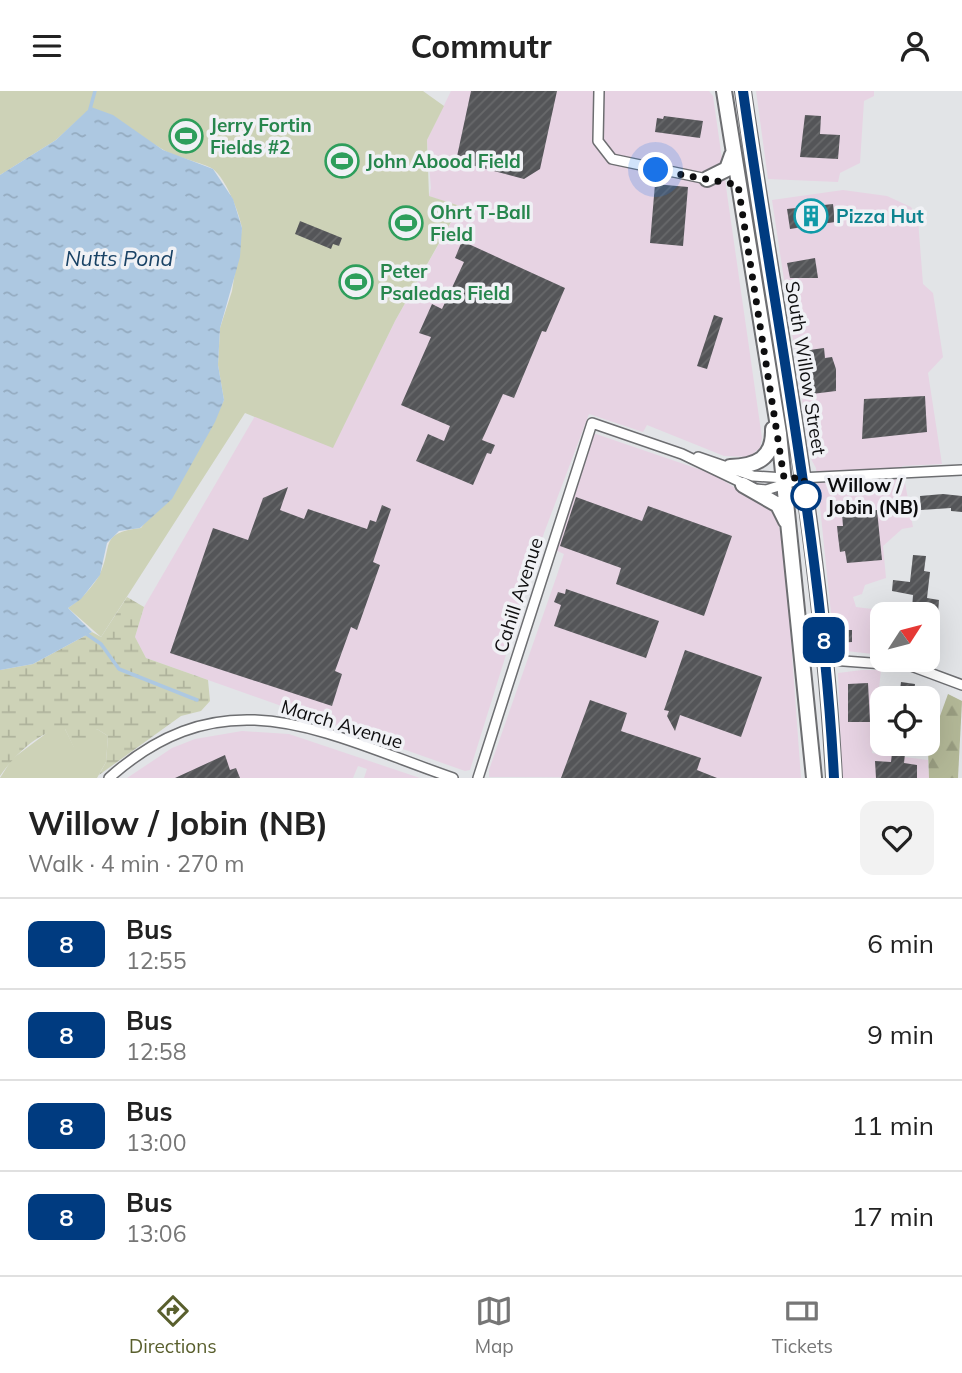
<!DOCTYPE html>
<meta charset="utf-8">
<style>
:root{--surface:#fff;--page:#f2f2f2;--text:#222;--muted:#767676;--line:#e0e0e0;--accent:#595f2d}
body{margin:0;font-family:Mulish,sans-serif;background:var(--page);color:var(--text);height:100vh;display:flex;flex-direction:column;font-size:26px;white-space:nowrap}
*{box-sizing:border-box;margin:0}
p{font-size:23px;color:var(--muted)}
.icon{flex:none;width:38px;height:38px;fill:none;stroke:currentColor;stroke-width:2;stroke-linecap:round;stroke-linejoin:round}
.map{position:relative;height:687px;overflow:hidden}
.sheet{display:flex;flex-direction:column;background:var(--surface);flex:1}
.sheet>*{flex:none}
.badge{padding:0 14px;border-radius:10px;font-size:24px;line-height:46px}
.needle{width:46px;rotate:54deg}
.buttons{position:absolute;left:870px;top:511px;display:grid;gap:14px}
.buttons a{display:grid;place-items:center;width:70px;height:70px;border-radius:14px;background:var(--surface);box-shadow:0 7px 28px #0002;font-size:35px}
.you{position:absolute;width:35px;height:35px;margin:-18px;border:5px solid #fff;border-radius:50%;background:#1a73e8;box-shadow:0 0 0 10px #1a73e833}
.map>.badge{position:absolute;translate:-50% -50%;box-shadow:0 0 0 4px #fff}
.round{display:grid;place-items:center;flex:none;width:74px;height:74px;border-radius:14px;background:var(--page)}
.head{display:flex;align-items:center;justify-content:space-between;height:119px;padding:0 28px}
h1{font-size:33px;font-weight:700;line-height:52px}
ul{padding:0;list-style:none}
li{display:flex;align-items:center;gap:21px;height:91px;padding:0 28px;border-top:2px solid var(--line)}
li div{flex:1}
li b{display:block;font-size:26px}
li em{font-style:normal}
li .badge{min-width:77px;font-weight:700;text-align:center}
header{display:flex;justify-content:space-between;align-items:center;height:91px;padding:0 28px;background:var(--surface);font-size:32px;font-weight:700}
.tab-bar{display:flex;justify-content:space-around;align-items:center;height:98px;border-top:2px solid var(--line);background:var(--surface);font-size:19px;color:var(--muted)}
.tab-bar a{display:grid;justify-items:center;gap:4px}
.tab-bar .active{color:var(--accent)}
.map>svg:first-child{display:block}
.commercial{fill:#e7d3e3}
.green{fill:#cdd2b7}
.forest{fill:url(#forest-firs)}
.wetland{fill:url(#wetland-marsh)}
.water{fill:url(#water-ripples)}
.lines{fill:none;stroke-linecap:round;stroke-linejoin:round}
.stream{stroke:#adc8e1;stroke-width:3.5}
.building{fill:url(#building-hatch)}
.street-casing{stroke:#6d6e71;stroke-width:12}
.primary-casing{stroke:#6d6e71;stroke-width:18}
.street{stroke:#fff;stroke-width:9}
.primary{stroke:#fff;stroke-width:14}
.line-casing{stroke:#fff;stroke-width:16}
.line{stroke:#003b80;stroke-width:10}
.walk{stroke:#0e0e0f;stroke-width:7;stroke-dasharray:0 12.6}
.stop-dot{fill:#fff;stroke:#003b80;stroke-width:3.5}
.labels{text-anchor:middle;stroke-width:7;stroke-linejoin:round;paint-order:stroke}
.leisure-label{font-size:19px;font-weight:bold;fill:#27864d;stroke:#f0f1f5;text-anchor:start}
.culture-label{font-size:19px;font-weight:bold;fill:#0d838f;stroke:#f0f1f5;text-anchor:start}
.street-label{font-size:19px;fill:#0e0e0f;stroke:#f0f1f5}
.stop-label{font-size:19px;font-weight:bold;fill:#0e0e0f;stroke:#f0f1f5;text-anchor:start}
.water-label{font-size:21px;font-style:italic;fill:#194265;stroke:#f0f1f5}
</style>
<header><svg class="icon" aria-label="menu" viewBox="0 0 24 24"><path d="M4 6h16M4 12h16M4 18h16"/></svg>Commutr<svg class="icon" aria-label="person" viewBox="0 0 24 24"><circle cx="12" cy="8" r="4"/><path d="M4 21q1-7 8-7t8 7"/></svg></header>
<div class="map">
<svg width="962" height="687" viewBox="0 0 962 687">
<defs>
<pattern id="forest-firs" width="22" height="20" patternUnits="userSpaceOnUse" patternTransform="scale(1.75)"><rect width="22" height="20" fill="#b3b897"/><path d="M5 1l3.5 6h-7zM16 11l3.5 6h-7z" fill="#999d81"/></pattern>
<pattern id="wetland-marsh" width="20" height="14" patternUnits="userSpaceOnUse" patternTransform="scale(1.75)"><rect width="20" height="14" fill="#cdd2b7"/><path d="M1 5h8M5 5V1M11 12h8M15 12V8" fill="none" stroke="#afb39c"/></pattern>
<pattern id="water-ripples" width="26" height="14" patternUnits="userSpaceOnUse" patternTransform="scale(1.75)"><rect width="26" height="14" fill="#adc8e1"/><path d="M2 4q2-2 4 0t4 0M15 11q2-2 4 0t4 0" fill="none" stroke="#94abc0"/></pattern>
<pattern id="building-hatch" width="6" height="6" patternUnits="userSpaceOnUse" patternTransform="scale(1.75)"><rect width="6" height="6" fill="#545558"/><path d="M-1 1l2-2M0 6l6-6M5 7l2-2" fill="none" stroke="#68696b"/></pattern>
</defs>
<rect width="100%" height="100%" fill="#e2e4e7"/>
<path class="commercial" d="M451 0H709L713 5 762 347 760 357 749 366 724 365 647 334 643 341 589 323 544 442 470 679 465 680 146 567 135 546 144 516 255 325 333 356 395 230 460 116 429 105 431 97 427 49Z
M756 0H874V5L864 10 860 72 840 82 838 91 768 88Z
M843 99 887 105 911 116 918 129 923 193 933 202 943 266 928 282 942 373 902 375 913 436 902 438 883 455 886 487 865 494 862 503 853 506 856 516 872 518V524L882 526 881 564 838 559 834 551 816 377 811 368 772 109Z
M593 342 713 383 775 422 784 454 801 687 489 686V679L556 487 564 463 555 459Z
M862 579H881L872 662 928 669 929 687H842L838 582Z
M242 640 289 643 420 687H364L367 678 358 675 353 687H127L172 657 195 648Z"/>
<path class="green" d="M0 0H423L444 15 427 49 429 105 460 115 395 230 333 357 245 322 101 546 68 517C80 509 91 498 99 485 114 456 97 442 141 437L197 361 224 309 218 274 220 237 232 200 242 137C239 121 226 88 213 78 204 72 174 66 162 58 137 44 118 26 91 17L56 49 0 84Z
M52 638H65L74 656 97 638 108 645 106 671 97 687H0L12 668Z"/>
<path class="forest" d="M948 603 962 610 958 687H929L928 658Z"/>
<path class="wetland" d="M127 506 144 516 135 546 146 567 208 589 210 610 201 620 181 625 99 684 106 671 108 645 97 638 83 660 74 657 65 638C40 638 14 665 0 685V579L33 573 92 541 101 546Z"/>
<path class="water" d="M91 16 113 24 163 59 213 78 233 108 242 137 240 166 220 237 218 274 224 309 215 331 172 408 140 437 119 440 107 452 100 484 81 508 68 517 92 541 33 573 0 579V84L56 49Z"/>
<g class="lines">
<path class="stream" d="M90 18 95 0
M85 542 101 553 119 578 197 609"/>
</g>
<path class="building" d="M471 0H557L540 78 524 88 456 70Z
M805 24 821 25 820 43 840 44 838 68 800 66Z
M664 25 703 30 700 47 655 41 657 27 663 28Z
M655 93 688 96 683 155 650 152Z
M833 113 835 131 790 138 787 118Z
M300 130 342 147 339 155 333 153 331 158 295 143Z
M462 150 565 197 546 241 542 240 514 307 503 303 482 349 495 354 491 363 487 362 473 394 416 370 428 343 444 350 450 335 401 314 431 246 419 242 432 213 442 218 464 171 455 167Z
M815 167 818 187H790L787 172Z
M714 224 723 227 707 278 697 275Z
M824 257 825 267 832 266 836 278V300L812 303V298L802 299 795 261Z
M925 305 927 341 862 348 864 308Z
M288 396 280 419 304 428 308 418 367 438 370 429 376 431 382 414 391 418 373 471 380 474 357 539 351 536 335 580 342 583 332 615 170 562 213 437 248 449 263 407Z
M943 403 962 405V421L951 420V417L921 419 920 405Z
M576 406 642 430 648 415 732 445 704 525 616 493 621 477 560 455Z
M877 419 882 469 847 472 845 460 840 461 838 445 837 435H843L842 423Z
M913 464 926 465 924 480 930 481 927 507 939 509 938 522 912 518 913 504 892 500 893 489 910 491Z
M566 498 659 530 646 567 554 535 561 514 554 511 558 501 565 503Z
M836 539H852V551L837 552Z
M685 559 762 586 741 646 680 624 675 640 667 625 669 620 664 619Z
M901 591 915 593 913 607H899Z
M868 592 870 631H848V593Z
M590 609 627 622 621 640 701 667 697 679 717 687H561Z
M928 613 937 616 931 641H928Z
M893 653H906L904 672 917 674V687H876L875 670 891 671Z
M225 664 230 679 236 677 240 687H175Z"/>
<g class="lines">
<defs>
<path id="street" d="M599 0 598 50 612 68 707 88
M698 366 753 385 785 387
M799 387 962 379
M804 567 911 575 962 594
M109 687C226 582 326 643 453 687
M478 687 592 332 682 363 755 398 766 399 804 387"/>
<path id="primary" d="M724 0 779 342 814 687
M743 0C776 229 822 456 834 687
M707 88 727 78 732 64
M730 376C756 375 774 368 773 338
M743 394 778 414 786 430"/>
</defs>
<use href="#street" class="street-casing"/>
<use href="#primary" class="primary-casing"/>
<use href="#street" class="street"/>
<use href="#primary" class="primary"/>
</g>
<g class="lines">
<defs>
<path id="line" d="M743 0C775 229 822 456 834 687"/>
</defs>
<use href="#line" class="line-casing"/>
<use href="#line" class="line"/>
<path class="walk" d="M656 79 738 94 784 387H804L806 405"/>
</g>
<defs>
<symbol id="stadium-ring" viewBox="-11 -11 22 22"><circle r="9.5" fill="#f0f1f5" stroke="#2e9e5b" stroke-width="1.5"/><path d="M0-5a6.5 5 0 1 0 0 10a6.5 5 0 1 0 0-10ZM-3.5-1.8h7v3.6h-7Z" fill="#2e9e5b"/></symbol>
<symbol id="building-ring" viewBox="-11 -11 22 22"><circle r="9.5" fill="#f0f1f5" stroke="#0f9aa8" stroke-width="1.5"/><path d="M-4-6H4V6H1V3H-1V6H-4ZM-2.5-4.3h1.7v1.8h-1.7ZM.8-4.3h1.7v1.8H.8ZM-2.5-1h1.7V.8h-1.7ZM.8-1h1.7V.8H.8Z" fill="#0f9aa8"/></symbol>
</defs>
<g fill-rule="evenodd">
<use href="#stadium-ring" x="167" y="26" width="38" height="38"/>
<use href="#stadium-ring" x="323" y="51" width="38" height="38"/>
<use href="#building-ring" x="792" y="106" width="38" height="38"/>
<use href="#stadium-ring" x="387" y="113" width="38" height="38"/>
<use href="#stadium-ring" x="337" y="172" width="38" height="38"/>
</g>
<circle class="stop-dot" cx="806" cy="405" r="14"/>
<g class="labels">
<g class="leisure-label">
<text x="210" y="41">Jerry Fortin<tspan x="210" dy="22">Fields #2</tspan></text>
<text x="366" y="77">John Abood Field</text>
<text x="430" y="128">Ohrt T-Ball<tspan x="430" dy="22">Field</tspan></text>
<text x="380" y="187">Peter<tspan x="380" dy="22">Psaledas Field</tspan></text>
</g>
<g class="culture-label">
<text x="836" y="132">Pizza Hut</text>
</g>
<g class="street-label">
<text transform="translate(806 277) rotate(81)" y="7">South Willow Street</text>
<text transform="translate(518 504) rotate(-72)" y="7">Cahill Avenue</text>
<text transform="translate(342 633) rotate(17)" y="7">March Avenue</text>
</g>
<g class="stop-label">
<text x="827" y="401">Willow /<tspan x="827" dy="22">Jobin (NB)</tspan></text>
</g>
<g class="water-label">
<text x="119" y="175">Nutts Pond</text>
</g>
</g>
</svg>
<div class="buttons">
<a><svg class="needle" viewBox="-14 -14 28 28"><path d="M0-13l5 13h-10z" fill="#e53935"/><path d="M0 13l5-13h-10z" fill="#767676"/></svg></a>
<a><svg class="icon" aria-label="locate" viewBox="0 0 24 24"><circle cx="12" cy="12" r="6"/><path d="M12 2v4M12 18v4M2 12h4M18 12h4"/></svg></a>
</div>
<div class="you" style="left:656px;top:79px"></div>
<b class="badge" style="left:824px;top:549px;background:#003b80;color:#fff">8</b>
</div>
<section class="sheet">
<div class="head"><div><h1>Willow / Jobin (NB)</h1><p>Walk · 4 min · 270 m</p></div><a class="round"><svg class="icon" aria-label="heart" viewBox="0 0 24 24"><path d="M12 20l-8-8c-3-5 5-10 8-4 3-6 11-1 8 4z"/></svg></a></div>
<ul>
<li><span class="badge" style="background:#003b80;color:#fff">8</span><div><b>Bus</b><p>12:55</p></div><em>6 min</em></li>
<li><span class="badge" style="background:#003b80;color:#fff">8</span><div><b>Bus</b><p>12:58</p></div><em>9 min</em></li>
<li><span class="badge" style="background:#003b80;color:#fff">8</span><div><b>Bus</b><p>13:00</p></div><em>11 min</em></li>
<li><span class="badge" style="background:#003b80;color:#fff">8</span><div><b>Bus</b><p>13:06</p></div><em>17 min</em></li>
</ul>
</section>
<nav class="tab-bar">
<a class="active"><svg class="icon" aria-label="directions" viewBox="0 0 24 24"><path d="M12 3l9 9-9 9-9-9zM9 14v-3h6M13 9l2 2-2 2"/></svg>Directions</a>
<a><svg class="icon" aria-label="map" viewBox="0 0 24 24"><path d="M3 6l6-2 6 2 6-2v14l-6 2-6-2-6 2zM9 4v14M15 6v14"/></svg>Map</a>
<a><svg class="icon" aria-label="tickets" viewBox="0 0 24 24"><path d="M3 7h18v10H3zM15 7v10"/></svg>Tickets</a>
</nav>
